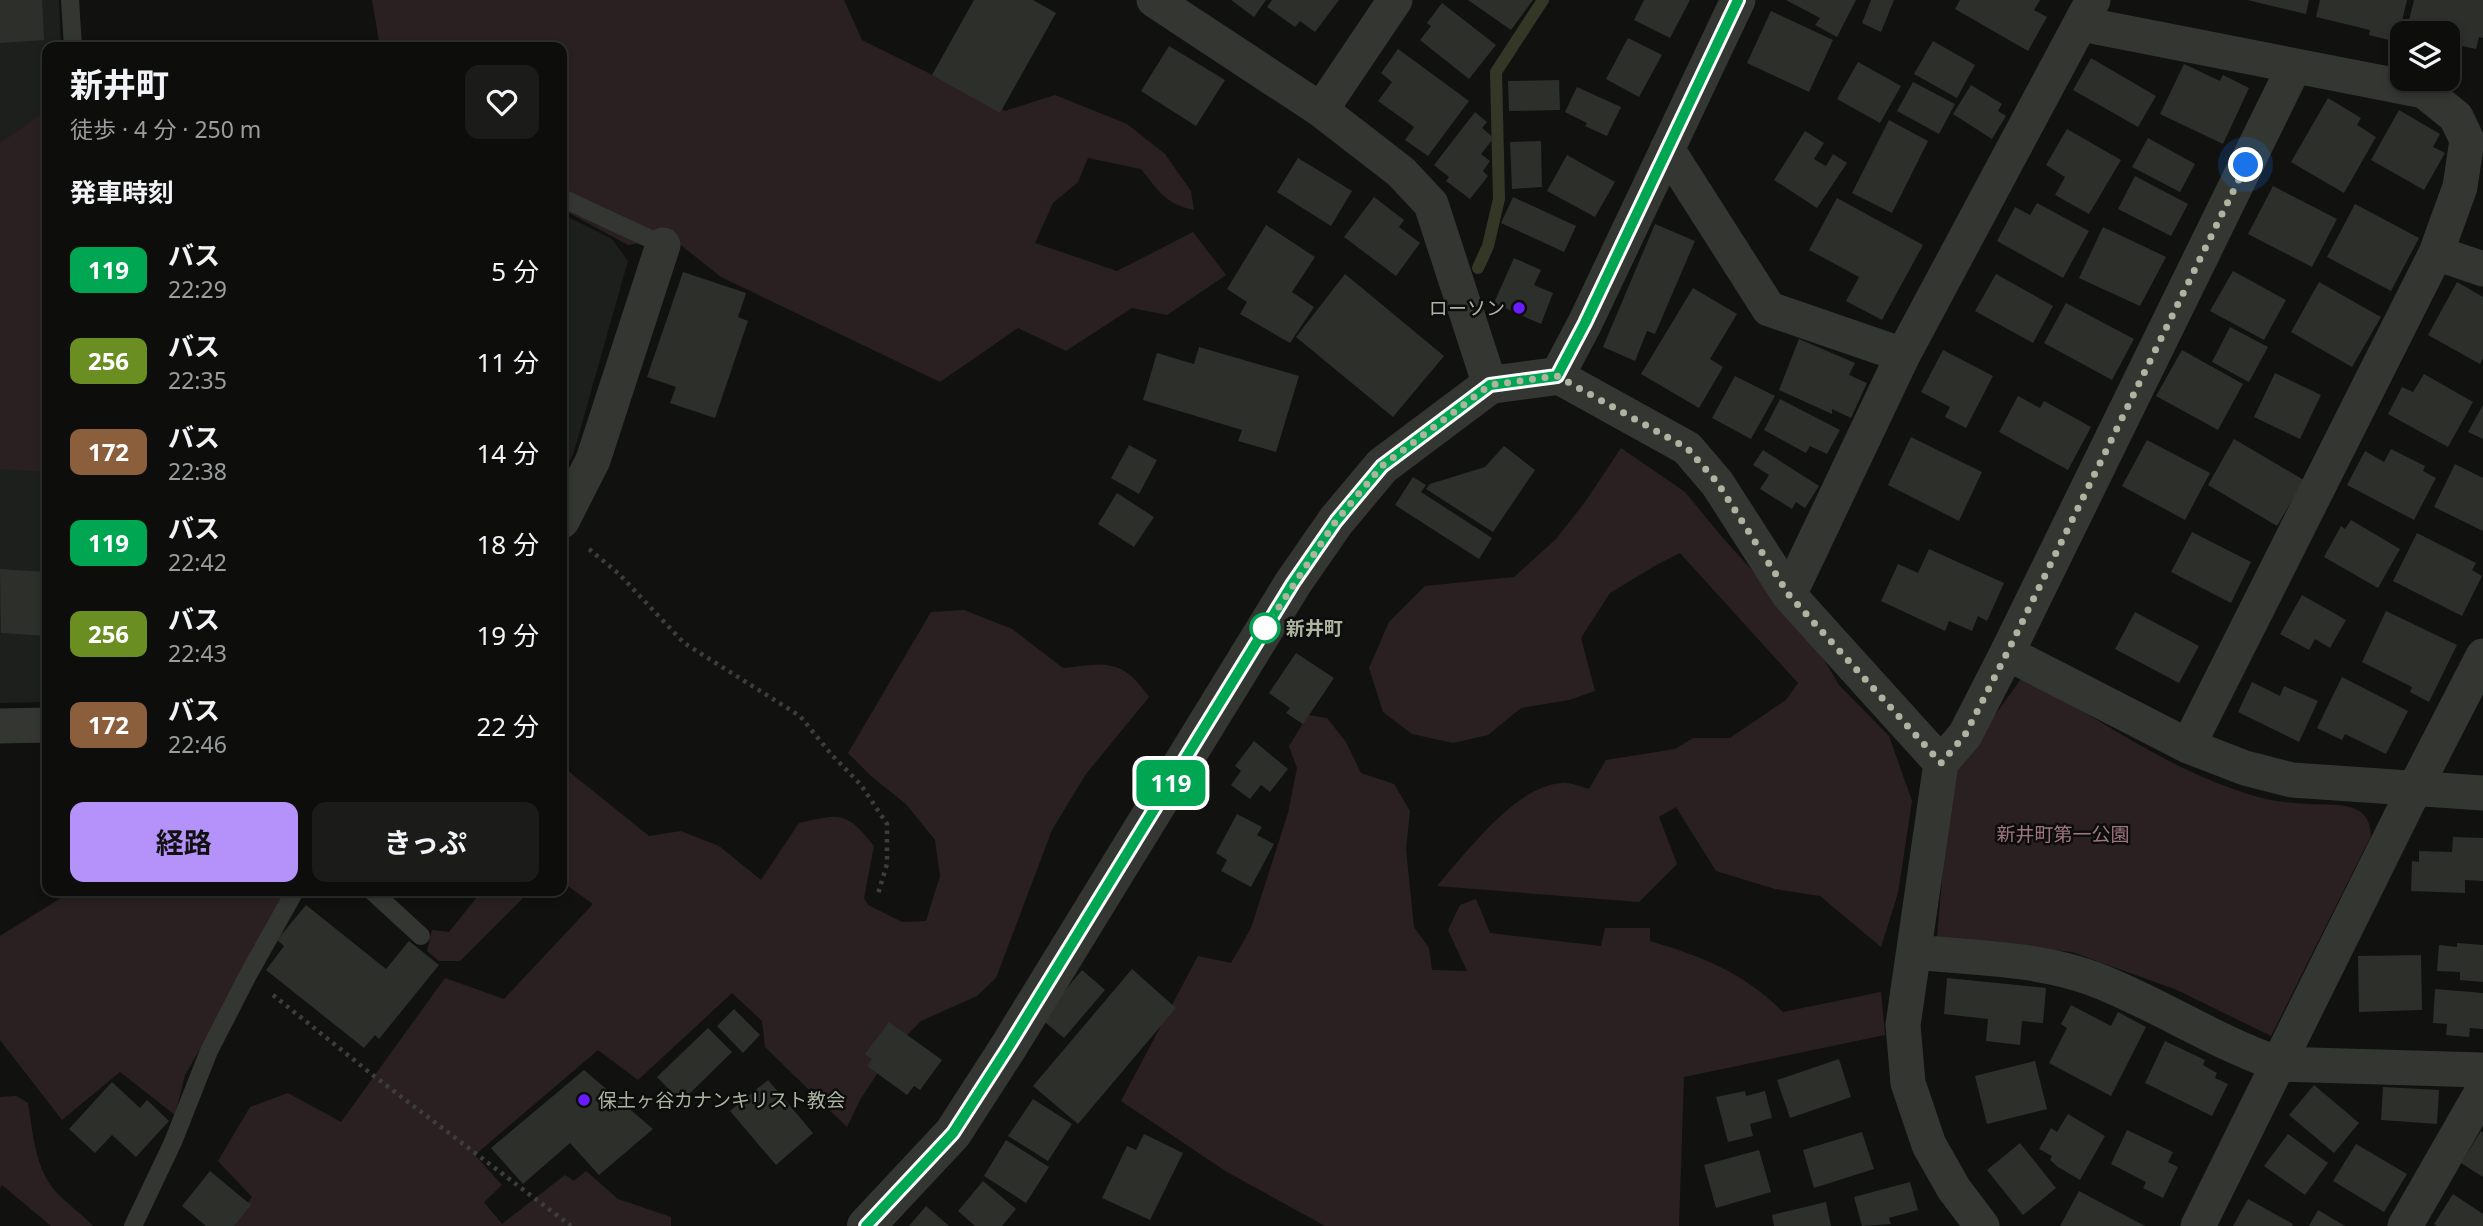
<!DOCTYPE html>
<html lang="ja">
<meta charset="utf-8">
<style>
:root{--surface:#0d0e0c;--page:#1b1c1a;--text:#f1f3f6;--muted:#9a9c9d;--line:#2d2e2d;--accent:#b492fa}
body{margin:0;font-family:"Noto Sans","Noto Sans JP",sans-serif;background:var(--page);color:var(--text);height:100vh;display:flex;flex-direction:column;font-size:26px;white-space:nowrap}
*{box-sizing:border-box;margin:0}
p{font-size:23px;color:var(--muted)}
.icon{flex:none;width:38px;height:38px;fill:none;stroke:currentColor;stroke-width:2;stroke-linecap:round;stroke-linejoin:round}
.map{position:relative;flex:1;overflow:hidden}
.panel{position:absolute;left:42px;top:42px;width:525px;height:854px;display:flex;flex-direction:column;background:var(--surface);border-radius:14px;box-shadow:0 4px 10px #0003,0 0 0 2px var(--line)}
.panel>*{flex:none}
.badge{padding:0 14px;border-radius:10px;font-size:24px;line-height:46px}
.buttons{position:absolute;left:2390px;top:21px;display:grid;gap:14px}
.buttons a{display:grid;place-items:center;width:70px;height:70px;border-radius:14px;background:var(--surface);box-shadow:0 4px 10px #0003,0 0 0 2px var(--line);font-size:35px}
.you{position:absolute;width:35px;height:35px;margin:-18px;border:5px solid #fff;border-radius:50%;background:#1a73e8;box-shadow:0 0 0 10px #1a73e833}
.map>.badge{position:absolute;translate:-50% -50%;box-shadow:0 0 0 4px #fff}
h2{padding:0 28px;font-size:26px;line-height:63px}
.round{display:grid;place-items:center;flex:none;width:74px;height:74px;border-radius:14px;background:var(--page)}
.summary{display:flex;align-items:center;justify-content:space-between;height:119px;padding:0 28px}
h1{font-size:33px;font-weight:700;line-height:52px}
.action{display:flex;gap:14px;margin-top:auto;padding:14px 28px}
.action a{flex:1;height:80px;border-radius:14px;background:var(--accent);color:#111;font-size:28px;font-weight:700;line-height:80px;text-align:center}
.action a+a{background:var(--page);color:var(--text)}
ul{padding:0;list-style:none}
li{display:flex;align-items:center;gap:21px;height:91px;padding:0 28px}
li div{flex:1}
li b{display:block;font-size:26px}
li em{font-style:normal}
li .badge{min-width:77px;font-weight:700;text-align:center}
.map>svg:first-child{display:block}
.built{fill:#1d1f1c}
.green{fill:#2a2022}
.lines{fill:none;stroke-linecap:round;stroke-linejoin:round}
.stream{stroke:#353726;stroke-width:12}
.building{fill:#2c2f2a}
.path{stroke:#3c3f37;stroke-width:4.5;stroke-dasharray:3.5 5;stroke-linecap:butt}
.service{stroke:#343731;stroke-width:18}
.minor{stroke:#343731;stroke-width:35}
.tertiary{stroke:#343731;stroke-width:38}
.line-casing{stroke:#fff;stroke-width:16}
.line{stroke:#00a651;stroke-width:10}
.walk{stroke:#adb4a0;stroke-width:7;stroke-dasharray:0 12.6}
.poi-dot{fill:#691cff;stroke:#0c0d0c;stroke-width:2.5}
.stop-dot{fill:#fff;stroke:#00a651;stroke-width:3.5}
.labels{text-anchor:middle;stroke-width:5;stroke-linejoin:round;paint-order:stroke}
.poi-label{font-size:19px;fill:#adb4a0;stroke:#0c0d0c;text-anchor:end}
.stop-label{font-size:19px;font-weight:bold;fill:#adb4a0;stroke:#0c0d0c;text-anchor:start}
.park-label{font-size:19px;fill:#a17581;stroke:#0c0d0c}
</style>
<div class="map">
<svg width="2483" height="1226" viewBox="0 0 2483 1226">
<rect width="100%" height="100%" fill="#111210"/>
<path class="built" d="M0 0H59L61 47H47V702L0 703Z
M562 214 612 239 628 261 573 455 562 474Z"/>
<path class="green" d="M372 0H844L862 40 1005 111 1055 95 1127 124 1165 154 1191 191 1194 210C1164 203 1160 192 1141 169L1088 158 1078 182 1053 203 1035 243 1117 271 1193 232 1226 275 1167 315 1132 308 1066 351 1018 328 940 382 721 277 672 238 628 245 562 209V47H380Z
M47 111V472L0 469V143Z
M1621 448 1685 492 1722 537 1807 631 1839 685 1889 736 1912 801 1898 893 1881 947 1820 896 1775 889 1716 871 1676 807 1659 817 1677 864 1639 902 1437 886C1466 853 1515 786 1562 783 1570 782 1581 787 1589 789L1606 760 1675 749 1693 738H1730L1786 700 1798 683 1680 553 1658 564 1610 593 1581 638 1595 691 1569 700 1521 708 1488 735 1453 743 1412 734 1383 712 1369 668 1389 622 1425 586 1514 577 1556 539 1585 502Z
M964 610 1012 629 1063 668C1107 663 1122 658 1149 697L1086 774 1052 830 996 978 977 996 921 1021 894 1048 860 1100 847 1127 765 1047 762 1021 732 993 638 1080 598 1050 475 1155 502 1185 484 1202 502 1224 565 1175 574 1181 586 1171 618 1199 671 1217V1226H231L252 1197 218 1161 250 1107 288 1093 341 1122 445 978 504 999 593 904 562 882V766L649 836 681 831 719 846 761 880 799 823C841 814 846 811 874 846L864 898 868 905 902 922 926 921 940 876 935 840 906 804 871 776 848 753 931 612Z
M2024 675C2099 720 2176 775 2262 798 2276 802 2294 803 2309 804 2335 806 2370 799 2371 836L2271 1036 2177 990 2072 952 1937 938 1951 775Z
M1308 715 1327 718 1346 742 1361 773 1394 784 1410 811 1406 849 1414 927 1429 948 1432 970 1467 971 1448 930 1460 905 1476 899 1490 933 1601 946 1605 928H1650V941C1703 957 1743 972 1783 1012L1881 992 1885 1035 1684 1077 1679 1226H1325L1227 1172 1121 1101 1198 956 1231 963 1251 928 1288 813 1297 768 1289 746Z
M72 891H291L185 1075 175 1115 120 1072 62 1120 0 1040V936Z
M482 891H530L460 961H439L427 951 432 930 449 932Z
M16 1096 28 1103C33 1133 35 1169 56 1192 67 1204 82 1214 93 1226H51L2 1185 0 1188V1097Z"/>
<g class="lines">
<path class="stream" d="M1478 268 1488 246 1499 199 1496 72 1543 0"/>
</g>
<path class="building" d="M0 0H42L44 40 0 43Z
M974 0H1033L1056 13 1000 113 932 75Z
M1231 0H1266L1254 17Z
M1272 0H1339L1315 32 1300 21 1295 27 1267 7Z
M1468 0H1533L1511 30Z
M1644 0H1690L1670 38 1634 20Z
M1786 0H1856L1837 37 1815 25 1820 18Z
M1871 0H1894L1881 32 1862 23Z
M1960 0H2040L2034 10 2047 17 2028 51 1955 9Z
M2247 0H2309L2306 14Z
M2320 0H2407L2397 42 2369 35 2370 30 2316 17Z
M2414 0H2483V38L2479 37 2476 49 2448 43V33H2406Z
M1442 3 1496 45 1469 79 1420 40 1431 26 1427 23Z
M1771 11 1833 40 1809 92 1747 63Z
M1628 38 1662 55 1639 97 1606 79Z
M1933 41 1975 65 1957 98 1914 74Z
M1169 46 1225 80 1196 126 1141 91Z
M1398 49 1469 101 1428 156 1405 140 1414 127 1378 101 1392 82 1381 73Z
M2091 58 2156 96 2138 127 2073 90Z
M1858 62 1901 86 1880 123 1837 99Z
M2184 64 2220 81 2223 75 2249 88 2223 144 2160 114Z
M1559 80 1560 110 1509 111 1508 81Z
M1913 82 1955 104 1939 134 1897 111Z
M1971 85 2002 104 1998 111 2006 116 1992 139 1953 114Z
M1577 87 1621 107 1607 136 1585 126 1587 123 1565 112Z
M2328 98 2361 118 2357 125 2376 137 2344 193 2291 162Z
M2399 110 2440 134 2433 147 2445 153 2424 190 2371 160Z
M1475 112 1487 122 1482 128 1494 138 1481 154 1490 161 1483 171 1488 176 1470 199 1446 181 1449 177 1434 165Z
M1889 120 1928 141 1892 213 1852 193Z
M2067 129 2121 160 2089 214 2055 195 2065 177 2046 165Z
M1805 131 1824 143 1814 159 1826 166 1833 154 1847 163 1817 208 1774 180Z
M2148 138 2195 164 2180 192 2132 167Z
M1541 141 1542 187 1512 189 1510 142Z
M1567 155 1615 182 1595 217 1547 191Z
M1298 158 1352 191 1331 226 1277 192Z
M2135 176 2188 204 2171 236 2118 209Z
M2273 186 2337 219 2312 267 2248 234Z
M1374 197 1404 220 1399 227 1420 243 1396 276 1344 237Z
M1513 197 1576 226 1564 252 1501 223Z
M1837 198 1923 245 1882 320 1846 301 1859 277 1809 250Z
M2037 203 2089 231 2063 278 1997 241 2015 207 2030 215Z
M2355 204 2419 238 2391 291 2327 257Z
M1655 224 1695 241 1655 334 1647 331 1635 361 1603 347Z
M1266 225 1315 257 1292 292 1314 307 1290 343 1240 314 1247 302 1227 289Z
M2103 227 2166 257 2140 306 2079 278Z
M1514 258 1541 270 1534 285 1553 293 1541 324 1494 303Z
M2233 271 2286 300 2264 340 2210 311Z
M683 272 746 293 738 317 748 321 715 418 670 403 676 387 647 377Z
M1345 274 1444 356 1393 417 1296 337Z
M1996 274 2053 306 2033 343 1975 311Z
M2319 282 2381 317 2352 367 2291 332Z
M2457 282 2483 297V358L2480 364 2428 335Z
M1693 288 1737 314 1710 359 1723 367 1699 408 1641 374Z
M2066 303 2134 339 2112 380 2044 343Z
M2230 327 2268 347 2249 382 2212 362Z
M1799 339 1855 363 1849 375 1867 383 1851 418 1832 409V414L1779 390Z
M1199 347 1299 376 1276 452 1238 441 1242 430 1143 400 1157 353 1194 364Z
M1943 350 1993 376 1966 428 1945 417 1950 407 1921 392Z
M2182 350 2243 384 2218 430 2156 396Z
M2275 373 2321 395 2300 439 2254 417Z
M2424 374 2473 402 2448 447 2388 414 2402 387 2413 392Z
M1735 376 1775 396 1751 439 1712 418Z
M2018 396 2040 408 2044 401 2091 427 2068 470 1999 432Z
M1780 399 1840 430 1827 454 1810 446 1806 453 1764 430Z
M2483 405V439L2468 432Z
M1911 437 1982 472 1959 521 1888 485Z
M2234 439 2304 480 2277 526 2208 485Z
M2147 440 2210 473 2185 520 2122 486Z
M1129 445 1157 460 1139 494 1111 478Z
M1504 446 1535 470 1493 532 1426 489 1430 484 1485 467Z
M2391 449 2425 466 2423 471 2436 478 2414 520 2347 485 2365 451 2384 462Z
M1763 450 1819 486 1805 508 1796 502 1792 509 1760 489 1769 475 1753 465Z
M2455 464 2483 478V531L2434 507Z
M1413 477 1426 485 1421 492 1492 538 1479 559 1395 505Z
M1117 493 1154 517 1134 547 1098 524Z
M2351 520 2400 549 2378 588 2324 557 2341 526 2345 529Z
M2192 532 2251 562 2231 603 2171 572Z
M2417 533 2476 563 2472 570 2482 576 2462 616 2393 581Z
M1929 549 2004 583 1987 621 1978 616 1972 631 1949 621 1945 631 1881 601 1898 564 1918 573Z
M0 569 47 572V636L1 633Z
M2302 595 2346 620 2330 648 2315 639 2309 650 2280 634Z
M2386 611 2457 645 2429 702 2410 692 2412 687 2362 662Z
M2135 612 2199 646 2179 683 2115 649Z
M1296 653 1334 678 1303 724 1286 713 1290 708 1269 693Z
M2342 677 2408 711 2386 754 2345 734 2342 740 2317 728Z
M2252 682 2280 696 2284 686 2318 701 2299 742 2238 712Z
M1254 741 1288 769 1270 792 1261 785 1250 799 1231 785 1241 771 1235 766Z
M1237 814 1262 827 1257 835 1274 844 1251 887 1221 871 1227 860 1216 853Z
M2453 837 2483 838V881L2465 880V893L2411 891 2412 861 2419 862V851L2452 852Z
M306 905 386 969 409 941 439 965 379 1039 375 1035 364 1048 266 970 284 946 277 940Z
M2457 943 2483 945V982L2460 980V972L2437 971 2439 945 2457 947Z
M2421 955 2422 1010 2359 1012 2358 956Z
M1132 969 1176 1008 1078 1124 1033 1086Z
M1082 970 1105 990 1064 1038 1041 1019Z
M1947 978 2046 988 2043 1023 2022 1021 2020 1045 1986 1041 1988 1019 1944 1014Z
M2435 989 2483 993V1029L2470 1028 2469 1037 2446 1035 2447 1024 2433 1023Z
M2071 1005 2111 1026 2118 1012 2146 1027 2111 1096 2049 1063 2067 1028 2061 1024Z
M734 1009 760 1035 743 1053 717 1026Z
M889 1022 942 1060 920 1090 914 1086 907 1095 867 1066 872 1059 865 1054Z
M708 1028 732 1052 681 1102 657 1077Z
M2165 1041 2205 1060 2203 1065 2217 1073 2215 1078 2228 1084 2212 1116 2145 1083Z
M1839 1059 1851 1097 1790 1118 1777 1080Z
M2035 1061 2047 1109 1987 1124 1975 1076Z
M584 1070 653 1129 599 1175 570 1143 523 1184 491 1148Z
M768 1080 813 1133 776 1165 730 1111Z
M112 1082 140 1108 147 1100 169 1121 136 1157 112 1135 95 1153 69 1129Z
M2314 1085 2359 1123 2334 1153 2289 1115Z
M2383 1087 2439 1090 2437 1124 2381 1120Z
M1745 1091 1746 1096 1765 1091 1772 1118 1750 1124 1753 1136 1728 1142 1716 1097Z
M1033 1099 1072 1124 1048 1161 1008 1136Z
M2068 1114 2105 1136 2080 1180 2058 1167 2050 1160 2052 1156 2039 1149 2051 1128 2057 1132Z
M2127 1130 2173 1152 2168 1162 2178 1167 2163 1198 2143 1188 2146 1182 2111 1164Z
M2481 1131 2483 1133V1177L2461 1163Z
M1862 1132 1874 1169 1814 1188 1803 1150Z
M1144 1134 1183 1153 1150 1220 1102 1198 1127 1146 1136 1150Z
M2288 1134 2328 1163 2305 1195 2264 1166Z
M1006 1140 1049 1167 1026 1203 984 1176Z
M2020 1143 2056 1188 2023 1215 1987 1170Z
M2356 1144 2407 1174 2384 1212 2333 1181Z
M1759 1150 1771 1192 1716 1208 1704 1165Z
M210 1171 251 1205 234 1226H206L182 1206Z
M983 1181 1016 1209 1002 1226H975L958 1211Z
M1910 1182 1918 1210 1889 1218 1891 1224 1862 1226 1854 1197Z
M2079 1191 2145 1226H2060Z
M2453 1194 2483 1214V1226H2437L2434 1224Z
M2248 1199 2293 1224 2292 1226H2233Z
M1826 1202 1831 1226H1774L1772 1215Z
M926 1206 949 1226H909Z
M2318 1210 2345 1226H2309Z"/>
<g class="lines">
<path class="path" d="M589 549 619 574 684 643 800 716 831 754 861 785 887 824V864L877 897
M273 995 374 1076 571 1226"/>
<path class="service" d="M70 0 73 47
M562 198 663 245
M372 891 421 936
M133 1226 173 1142 209 1051 248 975 295 891"/>
<path class="minor" d="M1154 0 1321 110 1401 172 1431 204 1490 385
M1738 0 1585 323 1557 376 1687 448 1717 483 1789 595 1941 763 1903 1025 1908 1083 1929 1145 1954 1189 1982 1226
M2082 24 2424 91 2456 117 2467 140 2460 187 2436 253 2188 746
M1321 110 1395 0
M1667 149 1769 309 1903 355
M2436 253 2483 269
M562 521 593 460 663 245
M1789 595 1903 355 2093 0
M2007 653 2294 67
M0 726 47 725
M1941 763 1965 735 2007 653 2188 746 2245 768 2292 780 2483 793
M1914 952C1973 958 2037 958 2094 979 2157 1003 2214 1042 2279 1064L2483 1070
M2198 1226 2415 788 2483 656
M2405 1226 2483 1090"/>
<path class="tertiary" d="M866 1226 953 1133 1009 1046 1293 583 1336 521 1382 466 1490 385 1557 376"/>
</g>
<g class="lines">
<defs>
<path id="line" d="M866 1226 953 1133 1009 1046 1293 583 1336 521 1382 466 1490 385 1557 376 1585 323 1738 0"/>
</defs>
<use href="#line" class="line-casing"/>
<use href="#line" class="line"/>
<path class="walk" d="M1265 628 1336 521 1382 466 1490 385 1557 376 1687 448 1717 482 1789 595 1941 763 1965 735 2007 653 2246 165"/>
</g>
<g class="poi-dot">
<circle cx="1519" cy="308" r="7"/>
<circle cx="584" cy="1100" r="7"/>
</g>
<circle class="stop-dot" cx="1265" cy="628" r="14"/>
<g class="labels">
<g class="poi-label">
<text x="1505" y="315">ローソン</text>
<text x="598" y="1107" text-anchor="start">保土ヶ谷カナンキリスト教会</text>
</g>
<g class="stop-label">
<text x="1286" y="635">新井町</text>
</g>
<g class="park-label">
<text x="2063" y="841">新井町第一公園</text>
</g>
</g>
</svg>
<div class="buttons">
<a><svg class="icon" aria-label="layers" viewBox="0 0 24 24"><path d="M12 4l9 5-9 5-9-5zM3 14l9 5 9-5"/></svg></a>
</div>
<div class="you" style="left:2246px;top:165px"></div>
<b class="badge" style="left:1171px;top:783px;background:#00a651;color:#fff">119</b>
<section class="panel">
<div class="summary"><div><h1>新井町</h1><p>徒歩 · 4 分 · 250 m</p></div><a class="round"><svg class="icon" aria-label="heart" viewBox="0 0 24 24"><path d="M12 20l-8-8c-3-5 5-10 8-4 3-6 11-1 8 4z"/></svg></a></div>
<h2>発車時刻</h2>
<ul>
<li><span class="badge" style="background:#00a651;color:#fff">119</span><div><b>バス</b><p>22:29</p></div><em>5 分</em></li>
<li><span class="badge" style="background:#6b8e23;color:#fff">256</span><div><b>バス</b><p>22:35</p></div><em>11 分</em></li>
<li><span class="badge" style="background:#8b5e3c;color:#fff">172</span><div><b>バス</b><p>22:38</p></div><em>14 分</em></li>
<li><span class="badge" style="background:#00a651;color:#fff">119</span><div><b>バス</b><p>22:42</p></div><em>18 分</em></li>
<li><span class="badge" style="background:#6b8e23;color:#fff">256</span><div><b>バス</b><p>22:43</p></div><em>19 分</em></li>
<li><span class="badge" style="background:#8b5e3c;color:#fff">172</span><div><b>バス</b><p>22:46</p></div><em>22 分</em></li>
</ul>
<div class="action"><a>経路</a><a>きっぷ</a></div>
</section>
</div>
